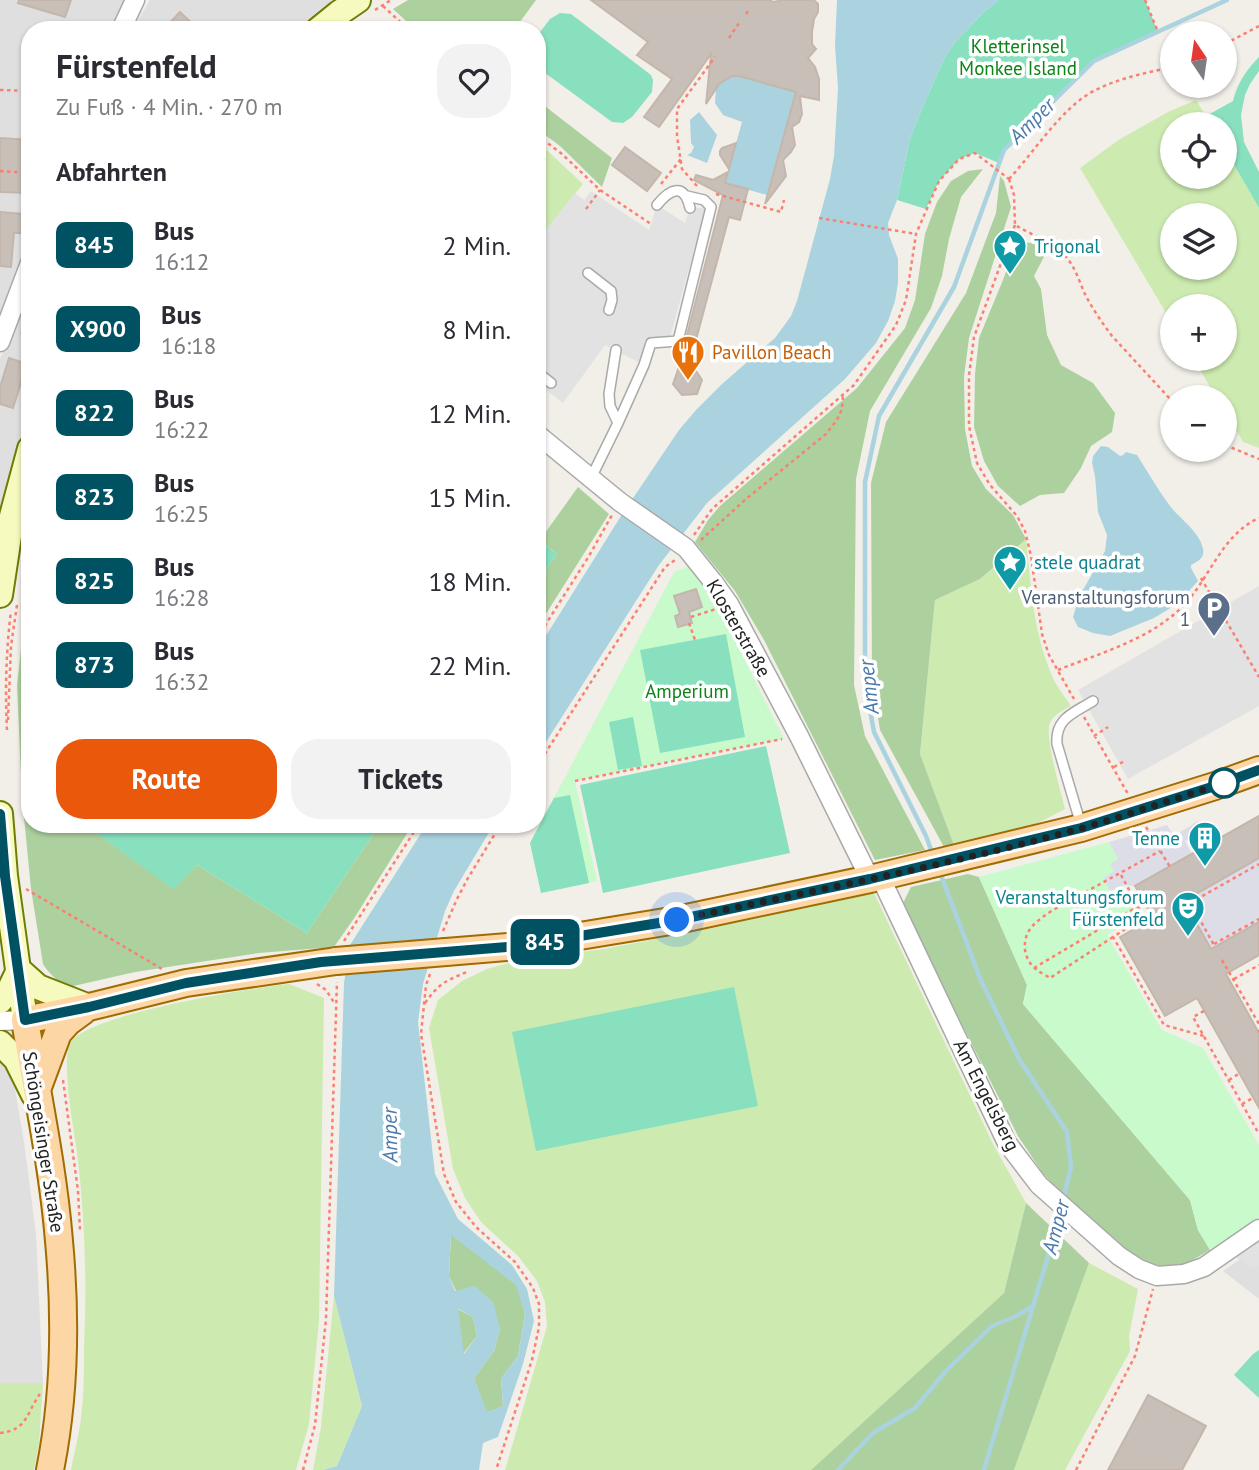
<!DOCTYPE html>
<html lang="de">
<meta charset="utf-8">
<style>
:root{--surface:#fff;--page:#f2f2f3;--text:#2b2b33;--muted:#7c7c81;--accent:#ea580c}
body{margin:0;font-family:"PT Sans",sans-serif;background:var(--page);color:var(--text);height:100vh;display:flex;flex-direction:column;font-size:26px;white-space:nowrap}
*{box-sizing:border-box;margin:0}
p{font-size:23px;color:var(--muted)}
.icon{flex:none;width:38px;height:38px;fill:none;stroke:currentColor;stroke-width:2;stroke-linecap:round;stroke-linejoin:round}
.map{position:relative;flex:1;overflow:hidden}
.details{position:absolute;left:21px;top:21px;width:525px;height:812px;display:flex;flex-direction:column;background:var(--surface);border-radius:28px;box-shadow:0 2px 5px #0004}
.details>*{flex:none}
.badge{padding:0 14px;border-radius:10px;font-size:24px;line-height:46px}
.needle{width:46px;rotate:347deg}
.tools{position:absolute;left:1160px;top:21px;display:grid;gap:14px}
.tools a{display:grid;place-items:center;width:77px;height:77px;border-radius:50%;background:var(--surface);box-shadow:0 2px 5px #0004;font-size:35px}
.you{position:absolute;width:35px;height:35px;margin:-18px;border:5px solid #fff;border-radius:50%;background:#1a73e8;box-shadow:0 0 0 10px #1a73e833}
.map>.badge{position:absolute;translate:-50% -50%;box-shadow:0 0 0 4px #fff}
h2{padding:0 35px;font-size:26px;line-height:63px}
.round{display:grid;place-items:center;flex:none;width:74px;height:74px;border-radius:28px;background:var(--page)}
.overview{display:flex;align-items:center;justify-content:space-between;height:119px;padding:0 35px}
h1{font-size:33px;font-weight:600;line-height:52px}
.cta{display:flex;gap:14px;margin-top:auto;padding:14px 35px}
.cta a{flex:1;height:80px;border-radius:28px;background:var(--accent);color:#fff;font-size:28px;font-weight:600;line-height:80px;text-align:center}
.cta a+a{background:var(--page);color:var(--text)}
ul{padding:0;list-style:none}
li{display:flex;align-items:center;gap:21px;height:84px;padding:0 35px}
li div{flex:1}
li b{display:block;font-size:26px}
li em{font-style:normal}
li .badge{min-width:77px;font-weight:700;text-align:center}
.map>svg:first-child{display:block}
.residential{fill:#e0dfdf}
.grass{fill:#cdebb0;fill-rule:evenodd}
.forest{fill:#add19e}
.park{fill:#c8facc}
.pitch{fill:#88e0be}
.parking{fill:#e2e2e2}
.plaza{fill:#dddde8}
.water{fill:#aad3df;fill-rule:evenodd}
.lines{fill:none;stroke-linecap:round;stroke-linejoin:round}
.stream{stroke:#aad3df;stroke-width:4.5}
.building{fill:#c7bfb8;stroke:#c4b6ab;stroke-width:2}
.lane-casing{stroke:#a9a9a9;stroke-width:12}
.street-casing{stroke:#a9a9a9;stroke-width:21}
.secondary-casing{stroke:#707d05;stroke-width:28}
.primary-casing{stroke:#a06b00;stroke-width:30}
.path{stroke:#fa8072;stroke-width:2.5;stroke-dasharray:3.5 3.5;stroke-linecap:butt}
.lane{stroke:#fff;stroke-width:9}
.street{stroke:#fff;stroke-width:18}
.secondary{stroke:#f7fabf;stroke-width:24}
.primary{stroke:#fcd6a4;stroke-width:26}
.primary-bridge-casing{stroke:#a06b00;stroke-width:30;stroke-linecap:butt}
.path-bridge{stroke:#fa8072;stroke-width:2.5;stroke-dasharray:3.5 3.5;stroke-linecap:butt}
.primary-bridge{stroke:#fcd6a4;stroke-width:26}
.line-casing{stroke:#fff;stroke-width:16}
.line{stroke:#005262;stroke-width:10}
.walk{stroke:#222;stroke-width:7;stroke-dasharray:0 12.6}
.stop-dot{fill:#fff;stroke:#005262;stroke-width:3.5}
.labels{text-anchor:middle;stroke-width:7;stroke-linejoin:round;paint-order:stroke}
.park-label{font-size:19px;fill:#0c8416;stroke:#fff}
.culture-label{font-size:19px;fill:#0d838f;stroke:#fff;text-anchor:start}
.food-label{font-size:19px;fill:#c56008;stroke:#fff;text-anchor:start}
.service-label{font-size:19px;fill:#4e5e75;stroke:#fff;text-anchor:end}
.street-label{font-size:19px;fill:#222;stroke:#fff}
.water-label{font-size:21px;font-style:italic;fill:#4a7aab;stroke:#fff}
</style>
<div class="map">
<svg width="1259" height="1470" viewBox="0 0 1259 1470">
<rect width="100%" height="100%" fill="#f2efe9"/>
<path class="residential" d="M0 0H129L114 30H30V240L10 290 0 322Z
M150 0H332L295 30H132Z
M30 285V423L0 517V359Z
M0 1062 5 1066 15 1089 24 1142 36 1234 43 1383H0Z
M1259 1246V1299L1223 1271Z"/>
<path class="grass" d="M1196 100 1211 124H1172V177H1225V149L1259 208V448L1243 442 1225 412V397H1216L1194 359H1225V306H1172V323L1080 168 1120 139 1168 112ZM1172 215H1225V268H1172Z
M537 141 583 184 537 241Z
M1026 539C1031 584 1033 631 1051 673 1055 685 1064 695 1071 706 1064 710 1054 714 1050 723 1044 735 1061 792 1065 809L1044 820 1028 827 954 845 920 754 935 600 980 579Z
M874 893 993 1144 1026 1203 1004 1293 811 1470H505L547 1326 545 1302 537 1281 518 1256 481 1222 465 1198 453 1169 429 1028 438 1000 462 981 487 969 519 960 604 949 688 933Z
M289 984 324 998 319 1320 309 1424 296 1470H71C74 1453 79 1435 81 1418 84 1395 84 1371 84 1349 87 1283 85 1217 77 1152 74 1130 60 1058 71 1042 89 1014 252 988 289 984Z
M1089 1263 1138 1289 1129 1336 1130 1351 1065 1470H1014Z
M334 1296 362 1406 337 1466 323 1470H313L321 1427Z
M0 1383H43L39 1443 34 1470H0Z"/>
<path class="forest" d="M408 0H536L514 30H416L393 9Z
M537 100 612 158 602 187 560 146 537 129Z
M983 169 961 197 949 239 942 276 931 308 870 411 856 479 854 685 865 736 925 850 875 860 764 640 735 591 695 542 708 520 720 506 857 388 905 328 915 300 925 234 937 202 951 181 968 171Z
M1000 176 1004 181 1011 207 969 338 964 377 965 429 972 466 986 489 1013 515 1026 539 980 579 935 600 920 754 954 845 944 847 880 730 872 681 871 483 886 422 966 293 996 213Z
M1017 242 1033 243 1046 253 1034 276 1041 289 1047 335 1061 365 1093 383 1115 413 1112 432 1091 446 1081 468 1064 493 1040 495 1020 506 998 486 984 461 974 427 975 374 979 338 1003 280Z
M578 487 609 514 537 628V581L557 554 537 538V528L545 533Z
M30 568V824H84L173 888 197 865 307 933 380 824H413L355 917 334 947 259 953 135 972 69 987 59 984C56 977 47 972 43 964L31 889 22 797 17 685Z
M968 874 979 877 1027 985 1023 1004 1190 1200 1198 1230 1210 1250 1184 1265 1158 1268 1123 1248 1056 1188 1042 1172 1018 1136 902 905 911 887Z
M1026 1203 1089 1263 1014 1470H811L1004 1293Z
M451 1234 517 1285 525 1314 518 1356 501 1379 503 1406 486 1413 474 1378 494 1351 500 1328 456 1291 449 1276Z
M457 1309 473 1317 477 1336 463 1354Z"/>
<path class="park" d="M687 567 692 569 709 588 784 739 575 781 597 881 541 893 530 843 674 572Z
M1109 842 1118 859 1114 871 1103 878 1123 885 1140 915 1107 935 1162 1030 1203 1048 1259 1145V1217L1210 1250 1198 1230 1190 1200 1023 1004 1027 985 979 877Z"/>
<path class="pitch" d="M999 0H1145L1158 32 1094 61 1004 150 999 163 975 153 959 159 939 181 926 209 897 200 910 139 923 106 945 57 956 41 985 11Z
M560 13 571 14 651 75 653 80 652 92 632 117 623 123 612 122 537 67V36L550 19Z
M1259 57V71L1250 84 1245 95 1241 115 1244 142 1259 172V208L1225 149V124H1211L1206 116 1233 101C1237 84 1246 70 1259 57Z
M537 538 557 554 537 581Z
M726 634 745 737 660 753 640 650Z
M633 717 642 766 618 770 609 722Z
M766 746 790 853 603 893 580 785Z
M570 795 589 883 541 893 530 843 554 798Z
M84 824H380L307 933 197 865 173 889Z
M734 987 758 1106 536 1151 512 1032Z
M1259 1350V1398L1234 1375 1253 1354Z"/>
<path class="parking" d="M591 191 649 230 657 205 685 223 690 208H706L670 337 651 343 644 365 605 345 563 403 537 383V241L575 193 584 200Z
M1259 586V706L1128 779 1078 690Z
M1259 1238V1266L1252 1269 1235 1256 1237 1251Z"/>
<path class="plaza" d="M1198 821 1203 831 1185 841 1192 854 1135 886 1123 885 1111 892 1103 878 1114 871 1110 864 1118 859 1109 842 1167 825 1174 836Z
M1259 858V922L1211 949 1184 901Z"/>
<path class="water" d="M837 0H999L985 11 956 41 945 57 923 106 910 139 897 200 888 223 889 235 898 259V283L895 301 888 321 876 343 845 379 707 503 659 565 537 756V650L621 516 679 430 696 410 722 384 775 338 791 316 797 301 830 179 834 156 838 88 835 46Z
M732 76H739L796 92 767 195 725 183 742 122 723 115 715 103 716 88 719 84Z
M699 112 717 135 707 163 687 155 691 153 694 147 691 143 690 120Z
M1101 446 1108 447 1120 456 1123 455 1126 452 1137 455C1148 472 1158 490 1170 506 1180 519 1200 532 1203 549 1205 558 1198 561 1191 565V568L1198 581 1177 604 1154 618 1110 636 1093 633 1078 627 1073 617 1079 597 1105 551 1107 535 1098 512 1095 476 1092 463 1093 456Z
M427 824H494L454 891 445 911 423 984 418 1022 435 1174 458 1219 512 1265 527 1289 534 1321 523 1364 498 1437 483 1443 479 1470H323L337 1466 362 1406 334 1296 344 983 350 945ZM451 1235 516 1285 525 1314 518 1356 501 1379 503 1406 487 1412 474 1378 494 1351 500 1328 493 1302 475 1286 455 1291 449 1276ZM458 1309 473 1317 477 1336 464 1354Z"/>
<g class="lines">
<path class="stream" d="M933 855 926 836 874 732 865 683V482L879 416 954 287 1004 150 1094 61 1227 0
M939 870 980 978 1019 1059 1067 1132 1071 1167 1063 1201
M838 1470 873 1433 915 1408 945 1372 992 1326 1016 1316 1033 1306
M984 1470 1061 1213"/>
</g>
<path class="building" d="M19 0H71L65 17 18 3Z
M591 0H770L773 2 783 0H814L818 4V12L814 19 812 32V44L816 49 808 58 815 67 819 79V100L800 96 802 114 799 122 792 127 795 145 791 152 783 160 786 176 765 204 796 92 739 76H732L719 84 706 104 711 54 659 127 644 117 672 79 637 55 648 42Z
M180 12 199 30H163Z
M0 138 30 140V193L0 192Z
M736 143 729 169 720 155V151L722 148Z
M625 147 661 173 647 191 612 165Z
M728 172 725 183 748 189 740 220 729 217 690 362 702 380 697 394 682 395 673 384 680 364 677 363 681 347 685 343 723 195 694 180 696 175 713 180Z
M0 212 24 214 22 233H14L11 267 0 266Z
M9 358 27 364 13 408 0 404V387Z
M696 589 702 607 689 612 692 623 678 627 675 616 680 614 674 596Z
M1259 816V858L1184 901 1211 949 1259 922V955L1226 974 1259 1033V1108L1197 998 1165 1016 1120 937 1153 918 1135 886Z
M1148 1395 1206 1426 1182 1470H1108Z"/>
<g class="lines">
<defs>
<path id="lane" d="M657 205C670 189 684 182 690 208
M588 273 611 291 612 300 609 310
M616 350 609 394 610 406 618 423 644 365 651 343 678 341 711 207 704 200 687 196
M537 372 551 383
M591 478 618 423
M1081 825 1057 744C1055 718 1074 713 1093 701"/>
<path id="street" d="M121 30 135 0
M0 342 30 263
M537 434 620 502 686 548 714 583 729 604 799 736 870 879
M882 876 885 887 1007 1143 1039 1185 1119 1256 1139 1269 1157 1276 1184 1274 1204 1267 1259 1229
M0 1021 25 1020"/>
<path id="secondary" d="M318 30 339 13 358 0
M0 595 12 516 30 449
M0 814 5 876 25 1020
M19 970 38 987 89 1007
M0 1001 9 991 19 970
M0 1043 16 1059 34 1095"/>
<path id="primary" d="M446 952 519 946 677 920 870 879 1081 828 1215 786 1259 770
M38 1087 58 1033 68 1022 83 1011
M50 1470C65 1395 66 1317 59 1241 53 1167 37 1094 25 1020L89 1007 186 983 336 961"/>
</defs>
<use href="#lane" class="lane-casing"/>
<use href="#street" class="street-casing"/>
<use href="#secondary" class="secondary-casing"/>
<use href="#primary" class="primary-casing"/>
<path class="path" d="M1145 0 1158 32
M383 6 409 30
M375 10 391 0
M746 14 750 8
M729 38 739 23
M1225 44 1259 26
M0 90 30 91
M537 135 562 154 600 190 651 224
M0 171 30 173
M1009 179 1014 195 1015 225C1032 235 1054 243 1067 258 1077 270 1080 285 1087 298 1094 311 1103 324 1112 336L1172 401
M1009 179C1033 153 1053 121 1081 99 1107 80 1142 74 1172 67
M661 184 681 159
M697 186 682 169 677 136V109L715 57
M716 194 781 212 784 200
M586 209 600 190
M819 218 916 234
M1015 225 974 337 969 375V426L977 463 990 485 1017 516 1025 531 1031 556 1042 634 1049 655 1074 699
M21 334 30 326
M1225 445 1259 459
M694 535 712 509 854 385 896 325 906 300 916 234 939 181 959 159 975 153 1009 179
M701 540 746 499 826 434 837 420 842 409 843 396
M1201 578 1259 677
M691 617 716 609
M689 623 695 640
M537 638 589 556 612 515
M1058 670C1100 653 1149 640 1182 607 1210 579 1221 535 1259 518
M1084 717 1128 794
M8 720 11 646 17 605
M7 730C5 691 6 651 11 611
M1094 736 1108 727
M537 766 665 567 675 560
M1114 767 1126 760
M575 781 782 739
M1146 827 1170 867
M1121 875 1144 917 1113 937 1164 1025 1204 1036
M26 889 162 969
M1188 898 1215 947
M1145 903 1150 900
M1190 903 1259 864
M443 931 457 899 468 878 501 824
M1113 937 1050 978C1046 975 1040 973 1036 969 1030 965 1026 957 1025 950 1023 929 1037 921 1053 910L1160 851
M344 941 419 824
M1214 944 1259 919
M1222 960 1259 1024
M1034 968 1130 911
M430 974 426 985 421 1034 444 1174 456 1202 476 1227 515 1262 533 1288 539 1304V1327L532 1360 496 1470
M1234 979 1259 965
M317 984 326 990 335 1004
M425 1003C440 982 446 981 469 971
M1204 1011 1193 1017 1259 1134
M1258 1031H1259
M63 1080 78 1191 80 1230
M1229 1080 1240 1073
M1242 1104 1253 1098
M0 1433C28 1430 26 1413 40 1394
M303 1470 315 1425 326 1319 337 982
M1076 1470 1135 1356 1153 1289"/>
<use href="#lane" class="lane"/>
<use href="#street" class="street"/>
<use href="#secondary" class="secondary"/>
<use href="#primary" class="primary"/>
<defs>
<path id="primary-bridge" d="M336 961 446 952"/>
</defs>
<use href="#primary-bridge" class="primary-bridge-casing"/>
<path class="path-bridge" d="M1130 911 1145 903"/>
<use href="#primary-bridge" class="primary-bridge"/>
</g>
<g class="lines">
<defs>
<path id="line" d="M0 814 5 876 25 1020 89 1007 186 983 321 962 519 946 677 920 870 879 1081 828 1215 786 1259 770"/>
</defs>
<use href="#line" class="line-casing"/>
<use href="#line" class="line"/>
<path class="walk" d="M677 920C812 891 949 865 1082 828 1130 814 1177 798 1224 783"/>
</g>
<defs>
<symbol id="sight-pin" viewBox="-11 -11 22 30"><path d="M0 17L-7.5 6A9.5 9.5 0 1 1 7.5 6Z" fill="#0f9aa8" stroke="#fff"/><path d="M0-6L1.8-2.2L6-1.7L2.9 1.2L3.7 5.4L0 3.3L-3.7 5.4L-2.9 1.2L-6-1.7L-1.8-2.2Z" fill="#fff"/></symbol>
<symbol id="restaurant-pin" viewBox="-11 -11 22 30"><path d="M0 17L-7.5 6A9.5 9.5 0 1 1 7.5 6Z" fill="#e8710a" stroke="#fff"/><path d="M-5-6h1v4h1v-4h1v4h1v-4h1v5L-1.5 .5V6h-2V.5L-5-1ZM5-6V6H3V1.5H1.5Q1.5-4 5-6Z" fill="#fff"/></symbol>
<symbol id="parking-pin" viewBox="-11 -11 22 30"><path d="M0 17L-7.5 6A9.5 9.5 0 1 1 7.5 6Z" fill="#5c6f8a" stroke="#fff"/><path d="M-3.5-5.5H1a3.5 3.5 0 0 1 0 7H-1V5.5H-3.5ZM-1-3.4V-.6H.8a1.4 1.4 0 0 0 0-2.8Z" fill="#fff"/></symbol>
<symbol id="building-pin" viewBox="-11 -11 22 30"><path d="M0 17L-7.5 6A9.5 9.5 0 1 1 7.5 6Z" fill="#0f9aa8" stroke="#fff"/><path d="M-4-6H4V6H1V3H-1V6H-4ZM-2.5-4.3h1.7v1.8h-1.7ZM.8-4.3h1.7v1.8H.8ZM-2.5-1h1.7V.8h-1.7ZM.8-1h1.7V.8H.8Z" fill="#fff"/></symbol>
<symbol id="theatre-pin" viewBox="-11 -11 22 30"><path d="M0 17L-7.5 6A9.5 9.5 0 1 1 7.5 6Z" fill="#0f9aa8" stroke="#fff"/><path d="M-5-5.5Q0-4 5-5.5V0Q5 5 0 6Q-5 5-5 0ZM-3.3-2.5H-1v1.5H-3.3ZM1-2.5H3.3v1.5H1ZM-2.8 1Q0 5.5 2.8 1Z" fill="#fff"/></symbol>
</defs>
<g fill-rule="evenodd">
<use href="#sight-pin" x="991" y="227" width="38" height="52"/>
<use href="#restaurant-pin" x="669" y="333" width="38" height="52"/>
<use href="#sight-pin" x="991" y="543" width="38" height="52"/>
<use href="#parking-pin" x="1195" y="589" width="38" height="52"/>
<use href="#building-pin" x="1186" y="819" width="38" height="52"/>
<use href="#theatre-pin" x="1169" y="889" width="38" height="52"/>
</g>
<circle class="stop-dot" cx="1224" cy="783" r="14"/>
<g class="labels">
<g class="park-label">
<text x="1018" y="53">Kletterinsel<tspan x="1018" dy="22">Monkee Island</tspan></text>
<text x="687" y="698">Amperium</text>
</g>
<g class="culture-label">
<text x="1034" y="253">Trigonal</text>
<text x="1034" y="569">stele quadrat</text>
<text x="1180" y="845" text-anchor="end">Tenne</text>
<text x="1164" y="904" text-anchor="end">Veranstaltungsforum<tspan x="1164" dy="22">Fürstenfeld</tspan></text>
</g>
<g class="food-label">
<text x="712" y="359">Pavillon Beach</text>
</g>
<g class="service-label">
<text x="1190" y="604">Veranstaltungsforum<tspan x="1190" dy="22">1</tspan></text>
</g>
<g class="street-label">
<text transform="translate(739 628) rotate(60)" y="7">Klosterstraße</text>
<text transform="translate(987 1095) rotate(63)" y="7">Am Engelsberg</text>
<text transform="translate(44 1142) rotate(81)" y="7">Schöngeisinger Straße</text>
</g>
<g class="water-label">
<text transform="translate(1032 121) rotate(-45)" y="7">Amper</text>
<text transform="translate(869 687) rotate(-96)" y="7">Amper</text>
<text transform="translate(390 1135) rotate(-91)" y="7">Amper</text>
<text transform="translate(1056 1227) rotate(-75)" y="7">Amper</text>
</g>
</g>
</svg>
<div class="tools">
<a><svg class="needle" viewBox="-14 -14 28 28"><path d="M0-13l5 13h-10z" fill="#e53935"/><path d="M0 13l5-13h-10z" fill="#7c7c81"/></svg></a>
<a><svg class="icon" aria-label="locate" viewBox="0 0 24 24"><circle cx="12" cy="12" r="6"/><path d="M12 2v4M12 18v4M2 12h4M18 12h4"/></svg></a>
<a><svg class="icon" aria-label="layers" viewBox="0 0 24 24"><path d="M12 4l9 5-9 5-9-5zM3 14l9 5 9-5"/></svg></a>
<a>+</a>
<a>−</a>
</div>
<div class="you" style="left:677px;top:920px"></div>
<b class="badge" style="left:545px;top:942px;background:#005262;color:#fff">845</b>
<section class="details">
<div class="overview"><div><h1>Fürstenfeld</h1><p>Zu Fuß · 4 Min. · 270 m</p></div><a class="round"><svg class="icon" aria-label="heart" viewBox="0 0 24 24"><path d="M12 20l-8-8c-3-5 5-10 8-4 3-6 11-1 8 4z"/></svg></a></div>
<h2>Abfahrten</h2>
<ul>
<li><span class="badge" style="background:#005262;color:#fff">845</span><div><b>Bus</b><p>16:12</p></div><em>2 Min.</em></li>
<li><span class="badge" style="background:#005262;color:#fff">X900</span><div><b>Bus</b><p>16:18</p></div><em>8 Min.</em></li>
<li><span class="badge" style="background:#005262;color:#fff">822</span><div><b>Bus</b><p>16:22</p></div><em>12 Min.</em></li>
<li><span class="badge" style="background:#005262;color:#fff">823</span><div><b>Bus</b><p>16:25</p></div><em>15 Min.</em></li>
<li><span class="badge" style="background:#005262;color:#fff">825</span><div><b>Bus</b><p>16:28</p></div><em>18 Min.</em></li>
<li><span class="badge" style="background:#005262;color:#fff">873</span><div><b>Bus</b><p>16:32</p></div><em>22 Min.</em></li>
</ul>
<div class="cta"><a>Route</a><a>Tickets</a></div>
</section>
</div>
